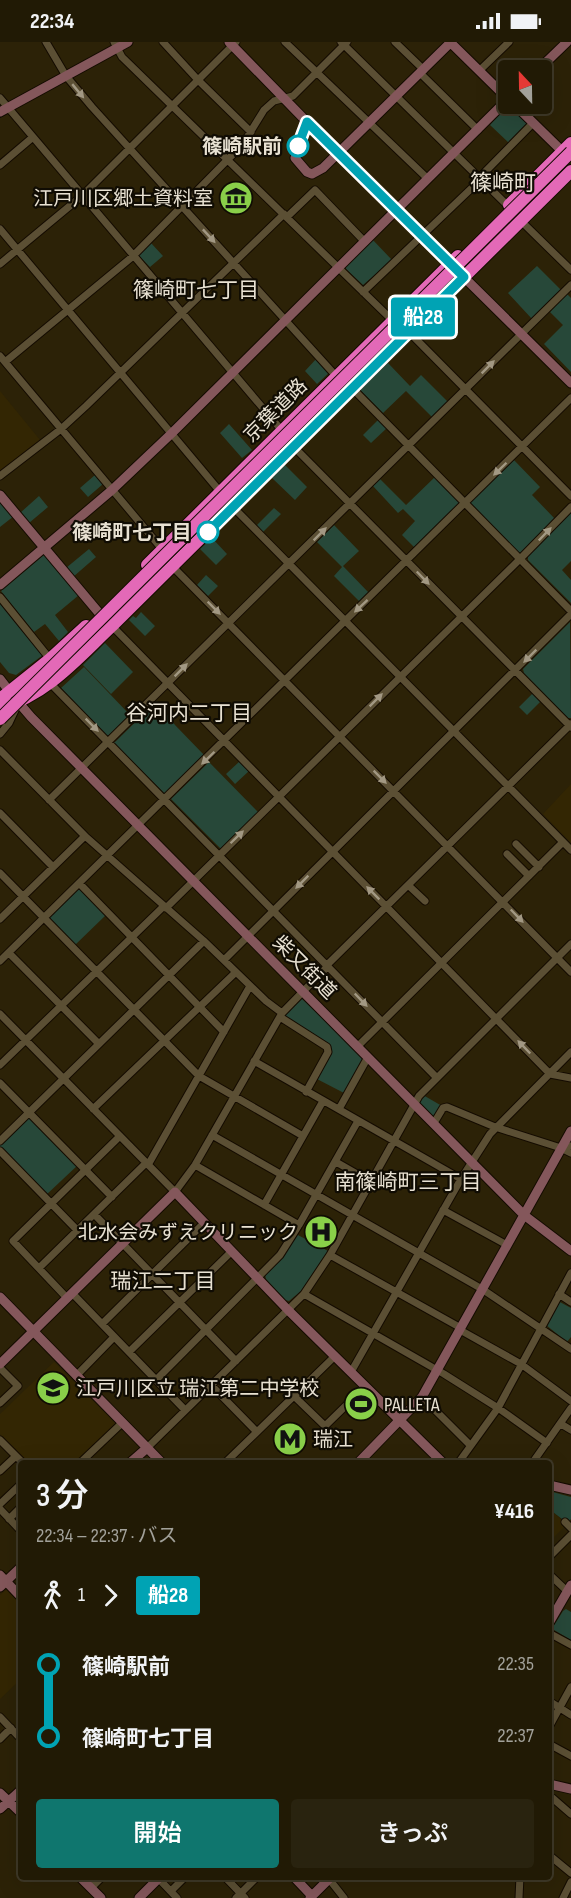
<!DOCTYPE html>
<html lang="ja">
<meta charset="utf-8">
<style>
:root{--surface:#211a05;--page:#29230f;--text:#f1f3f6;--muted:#a2a19a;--line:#3e3827;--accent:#0f766e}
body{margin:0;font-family:"Sofia Sans Condensed","Noto Sans JP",sans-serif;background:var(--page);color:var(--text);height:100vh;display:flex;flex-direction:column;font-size:22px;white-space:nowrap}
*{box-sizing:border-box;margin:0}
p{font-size:20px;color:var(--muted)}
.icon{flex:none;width:33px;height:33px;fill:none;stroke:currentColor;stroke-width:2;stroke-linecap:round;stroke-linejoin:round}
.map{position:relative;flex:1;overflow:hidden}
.sheet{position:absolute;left:18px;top:1418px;width:534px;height:420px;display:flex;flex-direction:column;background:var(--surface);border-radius:6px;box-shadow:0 6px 24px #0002,0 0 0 2px var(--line)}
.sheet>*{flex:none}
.badge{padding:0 12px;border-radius:4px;font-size:21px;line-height:39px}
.needle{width:39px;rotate:338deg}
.tools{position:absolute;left:498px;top:18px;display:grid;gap:12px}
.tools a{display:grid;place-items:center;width:54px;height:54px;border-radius:6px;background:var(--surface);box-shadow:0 6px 24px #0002,0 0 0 2px var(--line);font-size:30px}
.map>.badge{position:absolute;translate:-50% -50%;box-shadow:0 0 0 3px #fff}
.legs{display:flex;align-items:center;gap:9px;height:66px;padding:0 18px;font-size:20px}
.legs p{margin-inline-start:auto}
.overview{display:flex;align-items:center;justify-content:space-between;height:102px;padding:0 18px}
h1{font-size:33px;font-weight:600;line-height:45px}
.action{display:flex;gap:12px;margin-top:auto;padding:12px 18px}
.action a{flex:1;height:69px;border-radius:6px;background:var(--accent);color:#fff;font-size:24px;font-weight:600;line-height:69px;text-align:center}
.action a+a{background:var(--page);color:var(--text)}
ul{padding:0 18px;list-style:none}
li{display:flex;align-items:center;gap:21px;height:72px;font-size:22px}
li i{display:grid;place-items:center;width:9px;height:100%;margin:0 8px;background:currentColor}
li i::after{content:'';width:15px;height:15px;margin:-8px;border:4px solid;border-radius:50%;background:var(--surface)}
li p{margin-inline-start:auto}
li:first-child i{background:linear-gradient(#0000 50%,currentColor 0)}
li:last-child i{background:linear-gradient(currentColor 50%,#0000 0)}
.status{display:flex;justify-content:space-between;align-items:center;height:42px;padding:0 30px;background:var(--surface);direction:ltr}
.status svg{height:16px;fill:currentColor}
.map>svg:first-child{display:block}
.built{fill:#332603}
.green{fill:#274839}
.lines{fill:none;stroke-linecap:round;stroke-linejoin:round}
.stream{stroke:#000b12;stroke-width:1.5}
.street-casing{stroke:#140b00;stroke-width:9}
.secondary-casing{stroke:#140b00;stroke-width:11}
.highway-casing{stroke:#140b00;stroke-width:14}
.street{stroke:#5b4f34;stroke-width:7}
.secondary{stroke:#84575b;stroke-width:9}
.highway{stroke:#e369b7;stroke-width:12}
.highway-bridge-casing{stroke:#140b00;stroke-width:14;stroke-linecap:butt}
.highway-bridge{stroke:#e369b7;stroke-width:12}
.oneway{fill:#a29883}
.line-1-casing{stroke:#fff;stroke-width:14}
.line-1{stroke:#00a3b4;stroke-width:9}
.stop-1-dot{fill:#fff;stroke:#00a3b4;stroke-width:3}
.labels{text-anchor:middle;stroke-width:4.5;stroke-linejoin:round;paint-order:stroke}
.stop-label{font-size:20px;font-weight:bold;fill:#e8e1d2;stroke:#100c03;text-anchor:end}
.poi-label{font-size:20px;fill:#e8e1d2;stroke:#100c03;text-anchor:start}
.street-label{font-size:20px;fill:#e8e1d2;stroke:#100c03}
.neighbourhood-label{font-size:21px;fill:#e8e1d2;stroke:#100c03}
.quarter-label{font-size:22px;fill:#e8e1d2;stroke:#100c03}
</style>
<div class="status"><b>22:34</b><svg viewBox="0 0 49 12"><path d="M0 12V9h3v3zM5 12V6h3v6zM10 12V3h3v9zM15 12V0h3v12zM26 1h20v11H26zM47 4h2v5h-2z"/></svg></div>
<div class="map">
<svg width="571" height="1856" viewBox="0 0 571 1856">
<rect width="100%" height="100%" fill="#2c2207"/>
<path class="built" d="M0 349 40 398 0 429Z
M571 742V801L543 772Z
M54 1320 116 1382 78 1420H27L0 1392V1372Z
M549 1467 562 1478 565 1484 549 1500Z
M7 1547 21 1562V1637L0 1657V1553Z"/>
<path class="green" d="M507 64H511L527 80V83L509 101 490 83Z
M372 197 392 218 363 243 346 227V224Z
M151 201 163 214 150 225 138 213Z
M537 224 561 248 532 277 508 251Z
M567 252 571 256V330L544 302 563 283 550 270Z
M317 316 330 330 317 342 305 329Z
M388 321 410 344 421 333 448 360 433 376 406 349 383 371 360 348Z
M379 377 388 385 371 401 363 393Z
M229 382 252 408 242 416 220 391Z
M513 417 540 445 532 453 556 478 520 513 469 460Z
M285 423 307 445 295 458 272 436Z
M95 433 103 442 88 455 80 446Z
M436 434 460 459V461L415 506 402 493 415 479 403 467 398 471 373 444 380 437 406 463Z
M39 454 48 465 29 481 20 471Z
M0 458 14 474 0 485Z
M274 466 281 472 263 490 257 483Z
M571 469V519L562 528 571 538V561L528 518V513Z
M334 483 359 509 343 524 369 551 360 560 334 534 342 525 317 500Z
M212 496 227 512 216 523 200 507Z
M89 507 96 515 73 535 66 526Z
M45 512 79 553 55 573 68 590 59 599 45 582 34 590 1 549Z
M206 533 218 544 208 554 197 543Z
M0 561 43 613 16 633 9 631 0 620Z
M141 570 155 584 145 594 129 578 133 574 136 576Z
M570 580 571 676H568L524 631 523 627Z
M105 601 133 630 111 652 83 623Z
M84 625 130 673 108 695 61 646Z
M533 651 541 659 527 673 519 665Z
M157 659 175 683 205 714 165 752 114 701Z
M240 719 249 729 235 742 226 732Z
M209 720 258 770 222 808 171 757Z
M80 845 107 872 74 904 47 877Z
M300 955 364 1016 344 1051 315 1036 330 1010 283 974Z
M423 1053 442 1064 435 1077 419 1061Z
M31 1074 79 1122 45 1154 0 1107V1103Z
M296 1192 328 1209 301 1249 289 1259 285 1258 266 1237 265 1233 282 1215Z
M558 1259 571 1266V1295L567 1300 546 1283Z
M549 1449 571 1455V1477L565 1484 561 1479 562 1477 549 1467Z
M566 1567 571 1570V1598L554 1588 553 1585 563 1569Z"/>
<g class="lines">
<path class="stream" d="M0 75 6 72"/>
<defs>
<path id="street" d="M46 0 66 34 92 65 336 334
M114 0 122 15 392 278
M163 0 198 38 251 90
M285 0 428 137
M341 0 508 164
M395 0 424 28
M480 28 509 0
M420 31 478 88
M0 56 284 391
M0 123 33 95
M287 175 315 148 365 200
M521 179 571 228
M0 187 233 465 571 808
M0 222 83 153 236 0
M363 250 477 141 483 132 533 81
M409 290 571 454
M0 314 162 507
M5 320 132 215 243 102 264 68 274 59 293 54 347 0
M352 346 571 569
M292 403 571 685
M0 434 61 387 86 364 284 172
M172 524 571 930
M0 555 50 617
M112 584 550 1032 571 1036
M51 642 437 1036
M0 692 9 681 16 666
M0 708 85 794 204 899 266 959 282 971
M49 758 571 243
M0 771 53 825
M516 802 539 825
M507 812 529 834
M0 831 199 1034 303 1094
M80 842 224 990
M408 843 425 859
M166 866 520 517 571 465
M0 877 85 794
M9 911 99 1002
M224 918 571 572
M0 919 571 356
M327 923 571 682
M0 972 175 1150 195 1123 282 971 328 924
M280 975 327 1005 328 1010 306 1050
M358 1004 563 800
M254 1019 461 1137
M0 1023 164 864
M0 1041 112 1155
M93 1067 236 930
M339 1067 368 1015
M434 1081 443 1066 447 1065 495 1085 561 1106
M212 1093 482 1247 571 1307
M0 1099 204 899
M571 1104 561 1106 571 1111
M0 1109 77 1188
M336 1120 371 1140
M148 1123 250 944
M195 1123 299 1183
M264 1163 323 1059
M443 1168 507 1203
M94 1172 236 1319
M330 1213 461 1286
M39 1226 146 1121
M72 1251 185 1368
M304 1252 444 1332 498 1366 547 1401
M559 1252 571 1260
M67 1256 13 1199 120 1094
M102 1282 204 1181
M460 1288 521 1322 571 1359
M129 1310 232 1209
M0 1326 18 1344 0 1361
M351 1330 461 1137 490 1092 571 1010
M76 1334 114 1295
M156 1338 280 1213 299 1183 358 1079
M211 1343 257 1390
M295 1355 325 1384 365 1345
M422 1355 470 1403
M561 1382 571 1388
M0 1398 22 1420
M147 1406 304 1252 330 1213 419 1054 571 902
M81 1420 122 1381
M226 1420 335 1314
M459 1420 498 1366 571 1231
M533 1420 571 1366
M0 1429 16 1414
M0 1462 21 1442
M0 1467 21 1489
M9 1477 21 1465
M565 1480 571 1486
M549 1515 571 1493
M549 1532 567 1549
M549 1591 571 1603
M549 1659 571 1673
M0 1675 21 1697
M549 1685 571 1645
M0 1697 11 1686
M549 1702 571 1714
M550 1742 549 1753 571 1772
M549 1813 571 1831
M156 1834 177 1856
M224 1834 245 1856
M329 1837 344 1856
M91 1846 103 1834
M171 1849 186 1834
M236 1856 258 1834
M519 1856 520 1834
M563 1856 571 1840"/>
<path id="secondary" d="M229 0 307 80 571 341
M450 0 508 57
M538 28 567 0
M514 62 565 112
M0 70 128 0
M307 80 295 116 307 130 312 132 323 126 451 0
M0 453 99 571
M0 543 112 448 172 391 508 57
M0 637 10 650
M19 661 31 675 524 1173 571 1209
M0 1255 161 1420
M0 1322 175 1150 288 1268 442 1420
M131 1420 147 1406
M359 1420 422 1355 571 1089
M549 1443 571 1448
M0 1533 21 1555
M0 1545 21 1525
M549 1581 571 1543
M549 1742 571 1747
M0 1751 21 1771
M0 1767 21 1748
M79 1834 101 1856
M293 1834 312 1854
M139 1856 161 1834
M310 1856 332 1834"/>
<path id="highway" d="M509 163 571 101
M147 523 458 214
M0 657 50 617 86 584
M0 667C50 650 75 619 112 584L571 129"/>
</defs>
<use href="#street" class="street-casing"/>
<use href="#secondary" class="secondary-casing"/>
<use href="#highway" class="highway-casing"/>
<use href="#street" class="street"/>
<use href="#secondary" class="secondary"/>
<use href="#highway" class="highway"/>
<defs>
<path id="highway-bridge" d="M0 677 571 110"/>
</defs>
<use href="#highway-bridge" class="highway-bridge-casing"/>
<use href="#highway-bridge" class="highway-bridge"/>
</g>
<defs><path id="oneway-solid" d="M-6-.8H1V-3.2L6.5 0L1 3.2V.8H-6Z" transform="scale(1.5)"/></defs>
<g class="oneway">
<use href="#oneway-solid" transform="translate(78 49) rotate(50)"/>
<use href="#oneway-solid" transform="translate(209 194) rotate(47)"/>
<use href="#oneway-solid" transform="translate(488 325) rotate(-45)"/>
<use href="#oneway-solid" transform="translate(500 427) rotate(136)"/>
<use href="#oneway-solid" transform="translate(320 492) rotate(-45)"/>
<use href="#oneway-solid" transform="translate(545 492) rotate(-46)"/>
<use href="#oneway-solid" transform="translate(423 536) rotate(46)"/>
<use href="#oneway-solid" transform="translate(361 564) rotate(137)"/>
<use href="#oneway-solid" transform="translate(214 566) rotate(45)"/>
<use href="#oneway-solid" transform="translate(530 614) rotate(135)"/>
<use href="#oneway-solid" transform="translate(181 628) rotate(-45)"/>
<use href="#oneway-solid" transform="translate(376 658) rotate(-45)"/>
<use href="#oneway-solid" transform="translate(92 683) rotate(45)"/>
<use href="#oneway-solid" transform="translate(208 716) rotate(136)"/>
<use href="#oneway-solid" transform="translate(380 735) rotate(45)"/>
<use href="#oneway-solid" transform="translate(237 795) rotate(-44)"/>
<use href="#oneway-solid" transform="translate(302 840) rotate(135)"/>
<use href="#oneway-solid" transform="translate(373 851) rotate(-135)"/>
<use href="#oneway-solid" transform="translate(517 874) rotate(46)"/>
<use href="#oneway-solid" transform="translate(361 958) rotate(46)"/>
<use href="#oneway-solid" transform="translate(524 1005) rotate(-134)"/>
</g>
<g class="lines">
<defs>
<path id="line-1" d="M208 490 464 235 307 80 298 104"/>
</defs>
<use href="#line-1" class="line-1-casing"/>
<use href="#line-1" class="line-1"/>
</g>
<defs>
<symbol id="museum-disc" viewBox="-11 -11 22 22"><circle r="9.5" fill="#89cf49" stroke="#100c03"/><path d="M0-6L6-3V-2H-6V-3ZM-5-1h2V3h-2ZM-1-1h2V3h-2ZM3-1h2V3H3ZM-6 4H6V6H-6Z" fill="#111"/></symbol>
<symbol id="hospital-disc" viewBox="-11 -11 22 22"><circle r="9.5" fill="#89cf49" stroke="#100c03"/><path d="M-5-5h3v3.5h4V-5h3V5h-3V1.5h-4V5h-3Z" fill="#111"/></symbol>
<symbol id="school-disc" viewBox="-11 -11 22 22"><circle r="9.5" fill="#89cf49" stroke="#100c03"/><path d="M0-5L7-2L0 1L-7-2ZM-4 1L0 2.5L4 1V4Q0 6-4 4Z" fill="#111"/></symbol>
<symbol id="stadium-disc" viewBox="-11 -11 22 22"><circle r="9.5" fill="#89cf49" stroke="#100c03"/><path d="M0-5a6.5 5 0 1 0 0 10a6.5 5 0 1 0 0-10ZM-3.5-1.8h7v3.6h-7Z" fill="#111"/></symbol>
<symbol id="metro-disc" viewBox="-11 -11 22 22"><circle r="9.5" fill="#89cf49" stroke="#100c03"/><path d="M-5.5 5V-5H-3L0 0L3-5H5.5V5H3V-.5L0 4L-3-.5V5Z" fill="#111"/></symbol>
</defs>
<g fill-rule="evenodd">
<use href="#museum-disc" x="217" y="137" width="38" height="38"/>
<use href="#hospital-disc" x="302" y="1171" width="38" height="38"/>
<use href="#school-disc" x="34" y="1327" width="38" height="38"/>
<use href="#stadium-disc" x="342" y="1343" width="38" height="38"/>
<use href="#metro-disc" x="271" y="1378" width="38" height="38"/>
</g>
<g class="stop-1-dot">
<circle cx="298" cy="104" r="10"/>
<circle cx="208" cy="490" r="10"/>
</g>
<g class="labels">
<g class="stop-label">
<text x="282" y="111">篠崎駅前</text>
<text x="192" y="497">篠崎町七丁目</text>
</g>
<g class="poi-label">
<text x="213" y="163" text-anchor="end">江戸川区郷土資料室</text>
<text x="298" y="1197" text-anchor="end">北水会みずえクリニック</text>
<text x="76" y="1353">江戸川区立 瑞江第二中学校</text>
<text x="384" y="1369">PALLETA</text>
<text x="313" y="1404">瑞江</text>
</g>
<g class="street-label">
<text transform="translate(275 368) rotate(-45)" y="7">京葉道路</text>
<text transform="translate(305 925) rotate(45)" y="7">柴又街道</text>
</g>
<g class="neighbourhood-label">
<text x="196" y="255">篠崎町七丁目</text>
<text x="189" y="678">谷河内二丁目</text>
<text x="408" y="1147">南篠崎町三丁目</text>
<text x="163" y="1246">瑞江二丁目</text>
</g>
<g class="quarter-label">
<text x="503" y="148">篠崎町</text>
</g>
</g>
</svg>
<div class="tools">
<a><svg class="needle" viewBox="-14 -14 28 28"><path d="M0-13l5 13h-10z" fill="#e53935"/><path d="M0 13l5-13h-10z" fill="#a2a19a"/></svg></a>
</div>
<b class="badge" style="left:423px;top:275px;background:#00a3b4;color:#fff">船28</b>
<section class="sheet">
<div class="overview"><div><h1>3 分</h1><p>22:34 – 22:37 · バス</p></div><b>¥416</b></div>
<div class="legs"><svg class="icon" aria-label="walk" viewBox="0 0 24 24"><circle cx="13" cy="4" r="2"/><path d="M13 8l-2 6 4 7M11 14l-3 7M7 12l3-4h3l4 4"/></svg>1<svg class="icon" aria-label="forward" viewBox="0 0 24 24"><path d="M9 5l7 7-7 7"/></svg><b class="badge" style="background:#00a3b4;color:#fff">船28</b></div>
<ul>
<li><i style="color:#00a3b4"></i><b>篠崎駅前</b><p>22:35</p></li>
<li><i style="color:#00a3b4"></i><b>篠崎町七丁目</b><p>22:37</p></li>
</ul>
<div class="action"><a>開始</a><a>きっぷ</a></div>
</section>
</div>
